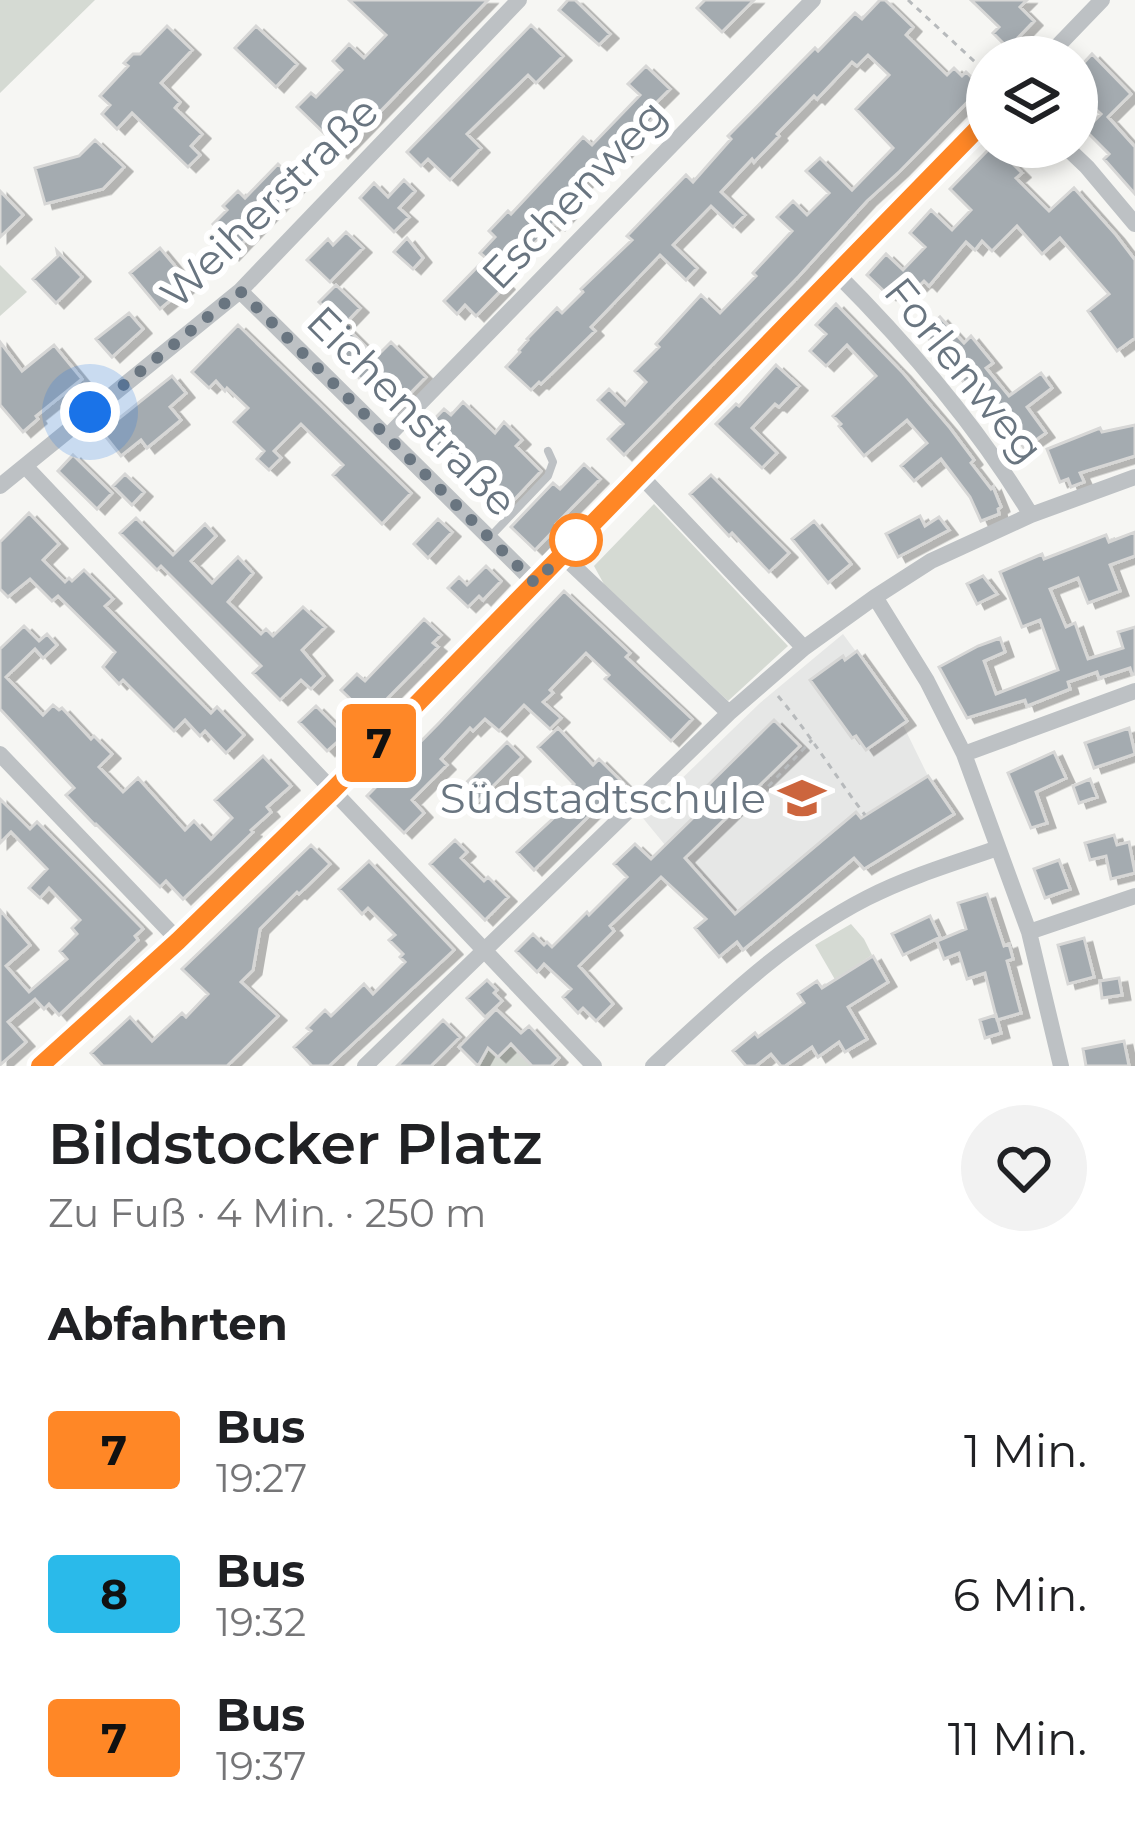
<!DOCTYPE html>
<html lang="de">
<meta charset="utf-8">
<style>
:root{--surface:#fff;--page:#f2f2f2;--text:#202124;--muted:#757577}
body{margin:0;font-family:Montserrat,sans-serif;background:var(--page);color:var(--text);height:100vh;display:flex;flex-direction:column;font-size:45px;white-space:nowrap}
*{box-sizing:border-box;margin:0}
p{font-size:39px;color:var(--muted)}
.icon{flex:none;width:66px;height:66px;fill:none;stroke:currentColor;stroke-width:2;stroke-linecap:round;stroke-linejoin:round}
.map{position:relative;height:1066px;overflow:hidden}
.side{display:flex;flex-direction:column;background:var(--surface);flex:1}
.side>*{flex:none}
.badge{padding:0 24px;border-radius:9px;font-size:42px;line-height:78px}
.tools{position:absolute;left:966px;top:36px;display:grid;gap:24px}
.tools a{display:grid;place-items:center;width:132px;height:132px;border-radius:50%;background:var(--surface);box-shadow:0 6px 18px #0003;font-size:60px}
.you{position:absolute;width:60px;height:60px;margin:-30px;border:9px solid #fff;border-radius:50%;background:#1a73e8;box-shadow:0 0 0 18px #1a73e833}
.map>.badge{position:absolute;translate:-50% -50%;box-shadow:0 0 0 6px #fff}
h2{padding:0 48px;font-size:45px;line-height:108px}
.round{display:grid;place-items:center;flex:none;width:126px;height:126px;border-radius:63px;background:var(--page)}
.head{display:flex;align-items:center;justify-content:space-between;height:204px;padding:0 48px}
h1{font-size:57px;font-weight:600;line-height:90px}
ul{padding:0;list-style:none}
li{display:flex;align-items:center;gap:36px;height:144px;padding:0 48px}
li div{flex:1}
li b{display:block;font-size:45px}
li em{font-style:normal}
li .badge{min-width:132px;font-weight:700;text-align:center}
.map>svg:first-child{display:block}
.built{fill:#e6e7e6}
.green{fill:#d5dad3}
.building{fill:#a4abb0;stroke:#d7d7d6;stroke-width:3;filter:url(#shadow)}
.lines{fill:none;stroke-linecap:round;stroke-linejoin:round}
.path{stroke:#b7babc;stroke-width:3;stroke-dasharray:6 6;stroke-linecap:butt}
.service{stroke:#bdc1c4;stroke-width:8}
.minor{stroke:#bdc1c4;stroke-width:16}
.line-casing{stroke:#fff;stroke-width:27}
.line{stroke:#ff8726;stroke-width:18}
.walk{stroke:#697580;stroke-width:12;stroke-dasharray:0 21.6}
.stop-dot{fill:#fff;stroke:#ff8726;stroke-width:6}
.labels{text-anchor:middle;stroke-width:12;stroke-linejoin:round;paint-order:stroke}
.street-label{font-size:42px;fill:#697580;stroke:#fff}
.poi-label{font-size:42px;fill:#697580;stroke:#fff;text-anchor:end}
</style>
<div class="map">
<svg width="1135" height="1066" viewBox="0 0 1135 1066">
<defs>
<filter id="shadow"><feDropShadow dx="8" dy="4.5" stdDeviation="0" flood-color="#0004"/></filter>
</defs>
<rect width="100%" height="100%" fill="#f6f6f3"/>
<path class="built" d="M843 634 907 721 903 725 928 776 954 814 864 869 853 858 743 950 736 943 719 957 695 928 713 913 670 851 642 817 760 703Z"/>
<path class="green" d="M0 0H95L0 93Z
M0 265 27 292 0 316Z
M654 504 788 646 728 701 605 586 594 566Z
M851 924 864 939 872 955 844 974 837 983 815 945Z
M510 1045 532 1066H478L487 1050 490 1049 498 1057Z"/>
<path class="building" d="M349 0H488L340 153 325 138 327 136 297 107 311 93 316 97 342 70 333 61 349 44 364 58 386 35Z
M568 0H575L610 34 599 45 559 10Z
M705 0H754L722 32 697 8Z
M880 0H885L913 27 906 35 947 75 954 68 962 76 966 72 982 87 900 171 867 201 799 276 624 455 608 439 623 424 598 400 609 389 625 405 646 382 635 371 659 347 656 344 701 295 720 313 756 276 753 273 792 231 777 217 793 201 807 215 829 193 806 171 820 158 852 190 893 148 856 109 889 75 868 55 857 66 852 62 817 99 814 96 777 134 779 136 754 162 752 159 721 192 745 215 733 227 711 206 673 245 697 268 686 280 660 255 594 324 591 327 595 331 541 384 539 382 531 390 506 367 520 352 519 350 528 340 527 339 557 308 562 313 583 292 581 289 632 240 627 236 686 175 693 182 731 139 728 136 815 48 818 51 855 13 862 19Z
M971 0H1027L1020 7 1034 21 1008 48 993 33 999 27Z
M531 25 563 56 536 83 528 75 467 134 481 148 450 180 428 159 421 166 407 152Z
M167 26 192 50 161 83 180 102 175 108 202 134 191 146 200 155 188 167 132 113 117 129 102 114 110 105 100 96 128 66 124 63 133 54H140Z
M256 26 297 64 276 87 235 48Z
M1092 54 1131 94 1108 117 1135 147V194L1104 159 1109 154 1085 130 1101 114 1077 92V70Z
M646 66 670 89 650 109 656 115 623 153 618 148 576 191 570 197 577 204 557 225 554 223 500 279 506 285 476 316 465 305 457 314 444 301 486 258 480 253 495 237 489 231 508 211 511 214 583 137 592 145 640 95 628 84Z
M95 140 124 167 103 189 45 204 35 168 79 156Z
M991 147H1020L1008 159 1022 173 1016 178 1049 211 1074 188 1116 235 1135 260V338L1117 351 1088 311 1109 294 1060 238 1042 254 1017 226 992 251 982 241 975 250 966 242 929 286 924 281 919 286 908 275 888 295 867 275 886 254 903 270 925 247 910 233 931 210 952 230 971 210 950 189Z
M278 164 299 184 231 255 215 239 221 233 213 224 227 210 223 206 238 191 245 198Z
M404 180 415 191 399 208 409 217 394 232 360 198 374 183 388 197Z
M0 191 23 215 0 237Z
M346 232 363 248 330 282 307 260 328 239 333 245Z
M407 238 423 258 413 269 394 252Z
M160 248 190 284 160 309 130 273Z
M57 251 82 277 56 303 33 279 58 256Z
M336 285 360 308 344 325 376 357 391 342 426 377 393 411 308 328 326 309 319 302Z
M836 304 903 373 950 428 974 460 971 463 991 489 993 487 1001 507 998 509 999 514 981 521 970 497 941 459 914 481 901 466 927 443 907 420 864 456 839 426 841 424 833 416 876 376 847 345 826 366 810 351 826 334 816 325Z
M129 313 143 329 112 357 96 339Z
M940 317 964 343 971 336 993 363 986 368 1009 396 1041 373 1052 388 1027 407 1046 433 1024 448 1000 414 993 419 951 366 953 364 923 333Z
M238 325 411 493 382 524 333 475 343 465 301 424 274 451 281 458 269 470 257 459 264 451 234 422 248 408 227 388 225 391 216 381 209 388 192 372Z
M0 342 22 371 54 345 82 379 36 416 38 419 23 432 0 405Z
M776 365 799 386 779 407 775 404 752 428 777 453 762 468 716 424 736 404 739 406Z
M172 376 186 393 170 407 181 420 147 448 141 440 121 456 102 432Z
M463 402 495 433 504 422 522 440 516 446 541 471 499 516 418 436 444 409 451 415Z
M1135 425V456L1080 473 1084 482 1071 487 1068 479 1060 482 1047 449 1100 428 1102 432Z
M73 455 112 493 97 509 58 471Z
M584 464 600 479 556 524 558 526 535 550 511 527 553 483 560 489Z
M125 474 144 492 132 505 113 486Z
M711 475 789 553 769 572 732 533 729 536 690 494Z
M29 513 59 544 43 560 65 582 69 578 72 581 84 570 113 599 105 606 211 713 217 707 244 735 226 753 205 731 200 736 185 720 174 731 123 680 119 684 103 667 115 652 58 596 52 601 30 579 8 597 0 589V542Z
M920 516 925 526 939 517 949 530 898 557 886 534Z
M136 518 173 555 205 524 216 536 191 561 212 583 238 557 253 573 228 602 261 634 266 629 273 636 303 607 325 627 302 650 324 676 311 689 301 680 280 700 253 673 261 666 161 566 157 570 120 533Z
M438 519 452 532 428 558 414 544Z
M814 521 851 564 828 583 792 539Z
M1135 532V556L1110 565 1120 591 1088 603 1078 578 1050 589 1066 627 1075 623 1088 659 1123 648 1118 632 1135 627V674H1132L1130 668 1099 678 1097 672 1068 682 1070 689 1027 706 1025 700 967 718 939 667 978 646 1000 638 1005 652 984 661 996 694 1058 670 1040 620 1022 627 1000 572 1042 554 1044 559 1106 535 1109 542Z
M486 566 501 581 483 600 479 596 468 607 448 588 459 577 467 585Z
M983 576 997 594 977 604 967 584Z
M564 591 630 653 626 657 692 719 671 741 605 679 609 675 586 653 550 690 553 693 543 702 561 718 550 729 524 705 499 731 485 719 473 731 470 728 441 759 447 765 412 800 424 813 404 833 367 796 438 724Z
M424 619 441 635 433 643 438 647 369 717 341 690 357 674 365 681Z
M24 626 39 641 47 634 57 645 43 658 35 649 6 677 43 715 53 705 59 710 62 708 91 739 94 736 112 754 99 767 123 792 138 778 185 830 194 821 211 839 232 818 215 800 263 756 291 786 267 807 271 812 251 830 253 832 183 899 166 881 160 887 96 824 95 825 66 795 74 788 0 709V649Z
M857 651 907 721 866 750 856 736 852 738 810 680 843 656 845 660Z
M316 706 345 735 327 751 299 722Z
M774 720 800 746 685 858 735 914 856 812 861 818 928 776 954 814 864 869 854 858 743 950 737 942 719 957 695 928 706 919 661 877 610 926 614 931 579 966 613 1004 596 1021 583 1008 578 1013 563 997 571 989 544 964 537 972 516 951 533 934 544 945 547 942 552 947 587 912 589 915 627 877 614 864 635 844 651 859 700 811 691 802Z
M558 728 593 765 599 759 625 785 607 802 605 800 534 870 517 852 560 812 553 805 574 784 538 747Z
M1129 728 1135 754 1094 768 1085 743Z
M507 742 522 757 473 806 458 791Z
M1054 752 1066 778 1036 792 1047 823 1031 828 1008 773Z
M1090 779 1097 797 1079 803 1073 786Z
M0 799 30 829 37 822 143 929 135 936 138 940 59 1015 49 1004 44 1009 35 999 8 1022 26 1042 0 1065V910L30 945 6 966 29 992 67 959 60 951 77 934 72 928 80 920 49 888 40 898 29 888 47 869 11 832 0 843Z
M1114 835 1117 845 1129 842 1135 873 1111 879 1106 856 1090 860 1085 843Z
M455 840 467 852 461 858 484 881 488 877 508 897 485 920 430 864Z
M311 845 330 864 299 894 297 892 260 929 253 970 241 982 278 1016 227 1066H103L91 1053 130 1017 152 1041 182 1013 186 1017 208 994 182 969Z
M1059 860 1070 889 1045 898 1034 869Z
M369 861 454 950 329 1066H312L294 1047 311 1031 307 1028 325 1010 331 1016 364 984 373 994 405 962 400 957 403 954 389 940 395 935 368 908 362 914 339 889Z
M987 894 1004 946 1009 944 1013 959 1007 961 1021 1013 997 1020 985 973 967 979 959 953 944 959 937 941 966 929 958 903Z
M930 916 940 937 903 955 892 934Z
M1084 938 1094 977 1068 984 1058 945Z
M873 956 888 982 848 1007 867 1039 845 1052 839 1042 818 1057 812 1047 785 1066H781L771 1054 756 1066H746L733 1051 755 1033 758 1037 804 1003 798 994 817 981 822 988Z
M1119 978 1122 995 1102 998 1100 981Z
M487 980 497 990 494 993 502 1001 485 1017 467 998Z
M496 1009 521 1033 529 1026 559 1058 551 1066H532L511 1044 498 1057 488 1048 478 1066 459 1047Z
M996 1015 1001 1033 985 1038 980 1020Z
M443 1020 460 1037 431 1066H397Z
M1124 1041 1129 1066H1086L1083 1049Z"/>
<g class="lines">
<path class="path" d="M908 0 987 73
M778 696C810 734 835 776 865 815
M760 795 812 740"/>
<path class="service" d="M490 537 548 476 553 462 548 451"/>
<path class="minor" d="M1047 57 1102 0
M1066 147 1087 167 1135 224
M836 273C910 347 977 425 1031 515
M240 291 535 583
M387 437 813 0
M25 466 594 1066
M640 475 804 648
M0 486 240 291 519 0
M562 555 729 713
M875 597 927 681 964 754 1029 932 1061 1066
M0 754 179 941
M964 754 1135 691
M1029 932 1135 896
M40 1066 179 941 332 791 987 119
M365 1066 729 713 804 648 875 597 931 561 1031 515 1135 477
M653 1066C719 1005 785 940 867 898 908 877 954 863 998 848"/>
</g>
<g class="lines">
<defs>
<path id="line" d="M40 1066 178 941 332 791 987 119"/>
</defs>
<use href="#line" class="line-casing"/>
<use href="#line" class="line"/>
<path class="walk" d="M90 412 240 291 535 583 588 528 576 540"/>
</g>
<defs>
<symbol id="school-bare" viewBox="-9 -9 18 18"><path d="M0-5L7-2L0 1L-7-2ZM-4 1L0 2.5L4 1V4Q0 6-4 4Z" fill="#cc653d" stroke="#fff" stroke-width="2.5" paint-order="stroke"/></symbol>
</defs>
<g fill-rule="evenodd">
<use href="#school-bare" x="769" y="765" width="66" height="66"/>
</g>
<circle class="stop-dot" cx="576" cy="540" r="24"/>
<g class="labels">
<g class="street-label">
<text transform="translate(574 194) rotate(-46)" y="15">Eschenweg</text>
<text transform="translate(269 202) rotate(-44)" y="15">Weiherstraße</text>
<text transform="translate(964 370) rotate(51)" y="15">Forlenweg</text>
<text transform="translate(412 411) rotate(45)" y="15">Eichenstraße</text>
</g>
<g class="poi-label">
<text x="766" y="813">Südstadtschule</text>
</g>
</g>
</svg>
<div class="tools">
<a><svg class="icon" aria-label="layers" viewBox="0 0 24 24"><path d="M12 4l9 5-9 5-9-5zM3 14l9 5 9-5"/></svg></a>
</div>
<div class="you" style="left:90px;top:412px"></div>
<b class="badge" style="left:379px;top:743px;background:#ff8726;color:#111">7</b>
</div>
<section class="side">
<div class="head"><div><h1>Bildstocker Platz</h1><p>Zu Fuß · 4 Min. · 250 m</p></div><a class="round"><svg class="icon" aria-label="heart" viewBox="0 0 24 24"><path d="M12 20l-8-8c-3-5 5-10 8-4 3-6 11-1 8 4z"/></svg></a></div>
<h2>Abfahrten</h2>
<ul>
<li><span class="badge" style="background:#ff8726;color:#111">7</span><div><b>Bus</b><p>19:27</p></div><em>1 Min.</em></li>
<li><span class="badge" style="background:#2abaea;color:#111">8</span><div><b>Bus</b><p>19:32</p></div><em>6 Min.</em></li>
<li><span class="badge" style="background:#ff8726;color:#111">7</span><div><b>Bus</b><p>19:37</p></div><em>11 Min.</em></li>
</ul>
</section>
